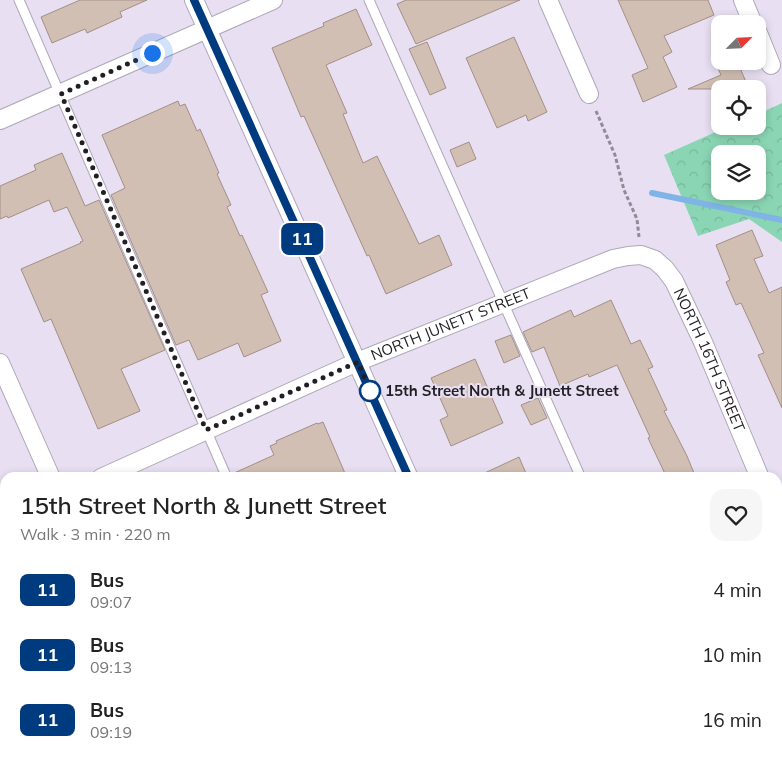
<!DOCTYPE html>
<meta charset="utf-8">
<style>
:root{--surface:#fff;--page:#f6f6f6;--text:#222;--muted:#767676}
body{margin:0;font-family:Mulish,sans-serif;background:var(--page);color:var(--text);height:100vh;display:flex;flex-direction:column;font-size:19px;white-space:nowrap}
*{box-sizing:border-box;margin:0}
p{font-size:16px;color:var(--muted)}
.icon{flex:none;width:28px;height:28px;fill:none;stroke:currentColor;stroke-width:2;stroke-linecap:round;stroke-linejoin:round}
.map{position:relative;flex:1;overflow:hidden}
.sheet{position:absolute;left:0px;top:472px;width:782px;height:291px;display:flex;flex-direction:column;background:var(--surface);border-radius:15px 15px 0 0;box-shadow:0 2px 8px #0003}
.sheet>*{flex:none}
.badge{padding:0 10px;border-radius:8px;font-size:18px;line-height:32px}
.needle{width:32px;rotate:66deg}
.buttons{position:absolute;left:711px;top:15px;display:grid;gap:10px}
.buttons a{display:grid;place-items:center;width:55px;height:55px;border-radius:10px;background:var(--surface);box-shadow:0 2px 8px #0003;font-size:25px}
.you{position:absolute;width:25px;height:25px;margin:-12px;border:4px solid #fff;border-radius:50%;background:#1a73e8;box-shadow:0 0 0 8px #1a73e833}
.map>.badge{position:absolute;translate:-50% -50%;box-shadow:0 0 0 2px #fff}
.round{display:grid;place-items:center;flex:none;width:52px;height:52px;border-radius:15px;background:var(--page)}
.summary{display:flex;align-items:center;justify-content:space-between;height:85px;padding:0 20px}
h1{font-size:24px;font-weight:600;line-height:38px}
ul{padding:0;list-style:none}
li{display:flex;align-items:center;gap:15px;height:65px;padding:0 20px}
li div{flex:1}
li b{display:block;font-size:19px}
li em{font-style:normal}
li .badge{min-width:55px;font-weight:700;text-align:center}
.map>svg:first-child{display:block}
.forest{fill:url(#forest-crowns);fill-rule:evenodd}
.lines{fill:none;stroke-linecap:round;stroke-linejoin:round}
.stream{stroke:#80b3e6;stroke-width:6}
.building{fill:#d2bfb4;stroke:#a28f86}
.service-casing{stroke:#afa7b8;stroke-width:11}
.minor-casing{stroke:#afa7b8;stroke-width:20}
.path{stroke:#918b98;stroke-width:3;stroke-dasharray:4 2.5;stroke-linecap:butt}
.service{stroke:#fff;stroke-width:9}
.minor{stroke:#fff;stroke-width:18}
.line-casing{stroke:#fff;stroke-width:11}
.line{stroke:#003b80;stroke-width:8}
.walk{stroke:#211e24;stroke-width:5;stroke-dasharray:0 9}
.stop-dot{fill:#fff;stroke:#003b80;stroke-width:2.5}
.labels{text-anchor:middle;stroke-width:4;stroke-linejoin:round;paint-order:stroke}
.street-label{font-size:15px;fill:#211e24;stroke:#e8e0f2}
.stop-label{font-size:15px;font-weight:bold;fill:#211e24;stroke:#e8e0f2;text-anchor:start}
</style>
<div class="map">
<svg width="782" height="763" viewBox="0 0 782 763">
<defs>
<pattern id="forest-crowns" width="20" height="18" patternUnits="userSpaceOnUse" patternTransform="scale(1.25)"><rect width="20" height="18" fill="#8ad6b4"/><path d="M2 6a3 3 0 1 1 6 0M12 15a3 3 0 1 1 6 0" fill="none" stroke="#77b79b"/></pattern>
</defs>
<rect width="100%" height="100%" fill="#e8e0f2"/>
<path class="forest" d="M782 103V242L749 219 698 236 664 155 729 126H758V114ZM720 154H758V191H720Z"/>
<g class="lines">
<path class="stream" d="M652 193 782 220"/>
</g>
<path class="building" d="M80 0H147L120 12 122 17 87 33 85 29 52 43 41 17Z
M406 0H520L416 44 397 4Z
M618 0H708L714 15 664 36 672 52 663 57 677 87 643 102 632 75 648 68Z
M356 9 372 45 326 65 347 113 343 114 363 163 377 156 419 244 439 235 452 265 386 294 369 255 367 256 304 116 301 117 272 48 324 26 323 23Z
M514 37 547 112 528 121 526 115 497 128 466 58Z
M427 42 446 88 430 95 409 49Z
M729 61H737L749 89H688L721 75 717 66Z
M178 101 180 106 185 104 197 131 200 129 210 152 219 173 217 174 231 205 227 207 240 236 242 235 268 292 261 295 281 341 244 357 238 343 198 360 189 340 176 345 111 195 125 188 102 135Z
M469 142 476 159 457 167 450 150Z
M62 153 85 206 99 200 165 350 121 369 140 411 98 429 51 319 44 322 21 269 81 243 80 242 83 241 67 207 54 212 49 200 8 218 7 216 0 219V186L36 170 34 165Z
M752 230 763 256 754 259 769 293 782 287V408L758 355 764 353 741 303 736 305 726 282 730 280 716 245Z
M611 300 631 344 640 340 653 367 648 369 667 410 664 411 687 456 696 478H667L648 438 650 437 617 365 589 377 588 374 560 386 544 347 532 352 523 332 571 310 574 317Z
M511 335 520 356 504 363 495 341Z
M475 359 503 423 451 446 440 420 448 416 431 378Z
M538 398 547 418 531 425 521 405Z
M323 422 347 478H233L232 474 274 455 270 446 277 443 276 441 317 423 318 424Z
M519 457 528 478H474Z"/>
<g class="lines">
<defs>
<path id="service" d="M19 0 227 478
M369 0 581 478"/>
<g id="minor">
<path d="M194 0 409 478"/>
<path d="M548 0 589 94"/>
<path d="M743 0 753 24"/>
<path d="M758 33 771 65"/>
<path d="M0 120 273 0"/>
<path d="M0 363 51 478"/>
<path id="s1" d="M101 478 357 362 613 259 628 256 641 255 655 260 665 269 674 281 703 342 760 478"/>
<path d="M778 518 782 529"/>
<path d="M0 522 5 520"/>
<path d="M778 702 782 700"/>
<path d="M175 759 177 763"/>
<path d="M533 759 535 763"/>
<path d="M283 763 293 759"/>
<path d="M640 763 650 759"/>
</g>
</defs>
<use href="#service" class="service-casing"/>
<use href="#minor" class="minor-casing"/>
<path class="path" d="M596 111 615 155 624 190 637 219 639 237"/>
<use href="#service" class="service"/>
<use href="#minor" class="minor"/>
</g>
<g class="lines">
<defs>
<path id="line" d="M194 0 409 478"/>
</defs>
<use href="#line" class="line-casing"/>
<use href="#line" class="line"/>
<path class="walk" d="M152 53 61 94 206 430 358 362 372 395 370 391"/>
</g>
<circle class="stop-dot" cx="370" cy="391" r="10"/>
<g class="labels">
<g class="street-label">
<text dy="5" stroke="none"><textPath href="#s1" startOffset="382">NORTH JUNETT STREET</textPath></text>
<text dy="5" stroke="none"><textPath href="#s1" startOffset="715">NORTH 16TH STREET</textPath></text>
</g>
<g class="stop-label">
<text x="385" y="396">15th Street North &amp; Junett Street</text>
</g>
</g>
</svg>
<div class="buttons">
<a><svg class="needle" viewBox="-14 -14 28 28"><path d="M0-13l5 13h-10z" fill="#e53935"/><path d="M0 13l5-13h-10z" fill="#767676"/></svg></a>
<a><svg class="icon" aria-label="locate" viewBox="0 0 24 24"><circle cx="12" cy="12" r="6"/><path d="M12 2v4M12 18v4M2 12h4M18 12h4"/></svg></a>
<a><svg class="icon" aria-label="layers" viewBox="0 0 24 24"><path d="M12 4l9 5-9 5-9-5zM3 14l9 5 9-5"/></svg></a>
</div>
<div class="you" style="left:152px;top:53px"></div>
<b class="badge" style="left:302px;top:239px;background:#003b80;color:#fff">11</b>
<section class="sheet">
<div class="summary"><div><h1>15th Street North &amp; Junett Street</h1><p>Walk · 3 min · 220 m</p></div><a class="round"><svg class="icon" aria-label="heart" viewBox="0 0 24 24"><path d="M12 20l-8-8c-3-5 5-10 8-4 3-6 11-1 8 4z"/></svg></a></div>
<ul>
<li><span class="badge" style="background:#003b80;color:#fff">11</span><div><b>Bus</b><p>09:07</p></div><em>4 min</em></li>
<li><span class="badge" style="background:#003b80;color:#fff">11</span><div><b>Bus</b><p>09:13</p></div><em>10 min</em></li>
<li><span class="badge" style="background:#003b80;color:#fff">11</span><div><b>Bus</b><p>09:19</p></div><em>16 min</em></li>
</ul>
</section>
</div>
